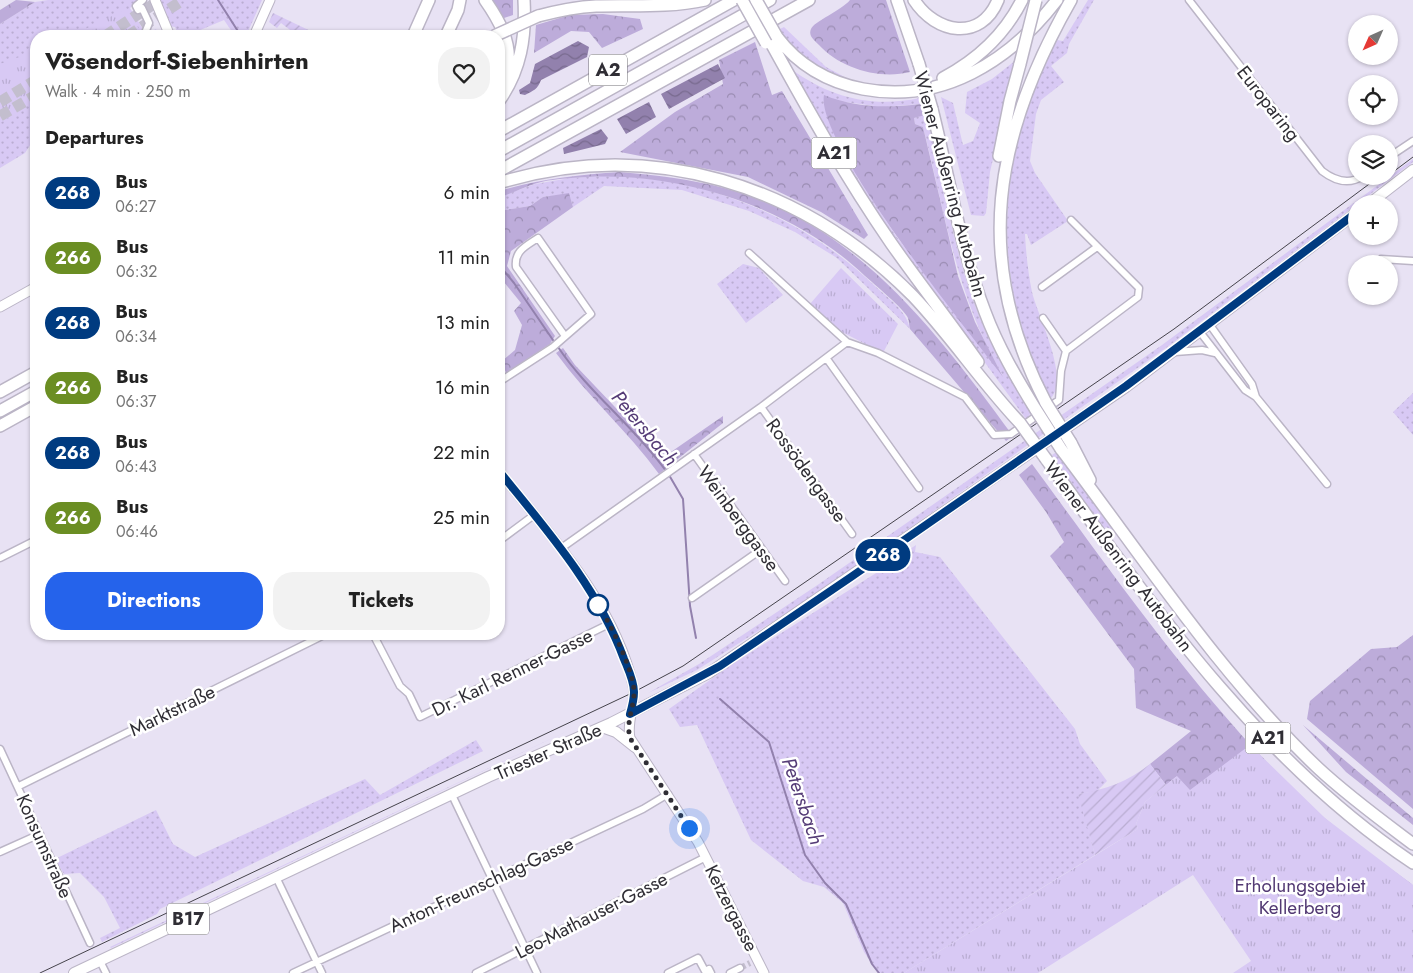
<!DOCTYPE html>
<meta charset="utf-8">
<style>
:root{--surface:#fff;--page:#f2f2f2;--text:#222;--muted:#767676;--accent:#2563eb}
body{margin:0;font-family:Jost,sans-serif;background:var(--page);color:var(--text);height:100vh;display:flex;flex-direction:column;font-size:19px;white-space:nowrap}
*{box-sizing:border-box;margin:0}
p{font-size:16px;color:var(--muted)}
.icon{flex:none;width:28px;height:28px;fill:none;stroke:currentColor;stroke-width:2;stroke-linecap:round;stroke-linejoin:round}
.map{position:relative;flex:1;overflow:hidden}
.panel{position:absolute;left:30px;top:30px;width:475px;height:610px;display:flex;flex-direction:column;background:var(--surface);border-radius:20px;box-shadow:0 1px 4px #0004}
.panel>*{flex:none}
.badge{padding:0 10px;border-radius:16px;font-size:18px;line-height:32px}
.needle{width:32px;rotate:225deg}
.controls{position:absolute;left:1348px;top:15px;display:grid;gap:10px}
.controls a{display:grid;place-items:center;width:50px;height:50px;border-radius:50%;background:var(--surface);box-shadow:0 1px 4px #0004;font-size:25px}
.you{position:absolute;width:25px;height:25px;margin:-12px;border:4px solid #fff;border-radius:50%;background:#1a73e8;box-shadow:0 0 0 8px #1a73e833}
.map>.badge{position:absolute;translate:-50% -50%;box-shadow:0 0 0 2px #fff}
h2{padding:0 15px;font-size:19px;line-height:45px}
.round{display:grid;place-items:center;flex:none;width:52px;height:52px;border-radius:20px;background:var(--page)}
.summary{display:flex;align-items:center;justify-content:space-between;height:85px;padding:0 15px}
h1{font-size:24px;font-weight:700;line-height:38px}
.button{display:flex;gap:10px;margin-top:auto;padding:10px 15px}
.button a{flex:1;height:58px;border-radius:20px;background:var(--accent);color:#fff;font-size:20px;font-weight:700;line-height:58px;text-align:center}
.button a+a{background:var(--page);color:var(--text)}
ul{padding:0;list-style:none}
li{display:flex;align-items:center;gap:15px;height:65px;padding:0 15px}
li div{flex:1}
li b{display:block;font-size:19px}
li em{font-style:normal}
li .badge{min-width:55px;font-weight:700;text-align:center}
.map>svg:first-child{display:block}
.grass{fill:url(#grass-dots)}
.forest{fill:url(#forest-crowns)}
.park{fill:url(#park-tufts)}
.garden{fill:url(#garden-furrows)}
.water{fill:url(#water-waves)}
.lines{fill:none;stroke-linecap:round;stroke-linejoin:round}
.stream{stroke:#9281ad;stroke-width:2}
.street-tunnel{stroke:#c3bece;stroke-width:6;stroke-dasharray:6 3;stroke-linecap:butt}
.highway-tunnel{stroke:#c3bece;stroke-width:11;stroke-dasharray:11 5.5;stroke-linecap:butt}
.street-casing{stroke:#bbb5c6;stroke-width:9}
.secondary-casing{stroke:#bbb5c6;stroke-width:11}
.primary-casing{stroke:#bbb5c6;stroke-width:12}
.highway-casing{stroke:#bbb5c6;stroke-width:14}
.street{stroke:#fff;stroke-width:6}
.secondary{stroke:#fff;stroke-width:9}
.primary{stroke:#fff;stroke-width:10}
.highway{stroke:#fff;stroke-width:11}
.tram{stroke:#45434b;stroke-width:1}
.highway-bridge-casing{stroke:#bbb5c6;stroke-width:14;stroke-linecap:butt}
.highway-bridge{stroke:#fff;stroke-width:11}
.line-casing{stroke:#fff;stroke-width:11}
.line{stroke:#003b80;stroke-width:8}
.walk{stroke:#302e35;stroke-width:5;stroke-dasharray:0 9}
.stop-dot{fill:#fff;stroke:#003b80;stroke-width:2.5}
.labels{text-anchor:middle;stroke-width:5;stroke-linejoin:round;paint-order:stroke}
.shield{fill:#fff;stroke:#6e6d72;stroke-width:1}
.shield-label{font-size:18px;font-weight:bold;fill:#302e35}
.street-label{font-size:19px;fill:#302e35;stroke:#fff}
.park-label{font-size:19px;fill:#523973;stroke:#fff}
.water-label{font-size:20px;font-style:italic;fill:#553c77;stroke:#fff}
</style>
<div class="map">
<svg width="1413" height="973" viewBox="0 0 1413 973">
<defs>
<pattern id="grass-dots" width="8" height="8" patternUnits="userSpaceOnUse" patternTransform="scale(1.25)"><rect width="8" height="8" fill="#d8c9f4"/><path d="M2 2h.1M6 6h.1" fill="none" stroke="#baadd2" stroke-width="1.8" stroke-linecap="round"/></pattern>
<pattern id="forest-crowns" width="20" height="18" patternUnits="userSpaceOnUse" patternTransform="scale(1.25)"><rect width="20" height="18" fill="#bdacda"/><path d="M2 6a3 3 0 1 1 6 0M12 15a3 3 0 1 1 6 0" fill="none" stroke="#9a8cb2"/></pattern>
<pattern id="park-tufts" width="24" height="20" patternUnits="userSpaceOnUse" patternTransform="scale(1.25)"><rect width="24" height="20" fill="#d8c9f4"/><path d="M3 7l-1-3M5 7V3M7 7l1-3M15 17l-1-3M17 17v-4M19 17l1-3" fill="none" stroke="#baadd2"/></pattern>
<pattern id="garden-furrows" width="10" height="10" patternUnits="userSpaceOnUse" patternTransform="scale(1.25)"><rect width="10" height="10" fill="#d8c9f4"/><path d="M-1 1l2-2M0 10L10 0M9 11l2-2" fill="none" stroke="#baadd2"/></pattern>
<pattern id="water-waves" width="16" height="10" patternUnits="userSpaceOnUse" patternTransform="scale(1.25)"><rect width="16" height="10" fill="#9281ad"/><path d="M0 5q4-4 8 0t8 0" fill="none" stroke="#786a8e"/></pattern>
</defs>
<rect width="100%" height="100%" fill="#e8e2f4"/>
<path class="grass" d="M48 0H140L130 8 146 34 156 29 159 36H36V136L25 153 0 168V24L35 2Z
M159 0H262L246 36H235L224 20 186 36H179L175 27 169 26Z
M1088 0H1094L1069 44 1067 53 1051 66 1064 82 1041 100 1036 114 1030 161 1035 173 1068 221 1031 245 1027 234H1025C1026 253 1028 273 1032 292 1038 317 1070 378 1051 398 1039 383 1033 362 1027 343 990 239 1007 136 1057 40L1063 41Z
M784 27 826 67 854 82C820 75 800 55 778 30Z
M1016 60 990 172 986 213 984 216 971 215 941 97 953 103 963 145 973 141 980 123 965 113 967 92 992 79Z
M791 69C831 98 872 108 920 98L921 104 882 107 838 101 857 177 896 236 1003 376C957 299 945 213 923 127L915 124 914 118 926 114C944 186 955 262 985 330 998 359 1015 386 1032 413L1029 415 1031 418 1026 419 887 228 842 158Z
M1413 159V162L1166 348 810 598 697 670 648 693 699 664 819 584 1162 345Z
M618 175C644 179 671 180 697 187 765 206 824 237 875 286 889 299 906 310 910 329L837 258 795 232 749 211 682 190 604 186 573 207 569 194 543 197 530 206 499 211V197L535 184 570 178Z
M743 264 759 268 783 295 746 323 717 284Z
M1413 393V435L1393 412Z
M1058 451 1114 532 1111 533 1107 527 1104 528 1052 455Z
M916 545 915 552 940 557 1075 729 1080 744 1107 781 1097 791 1079 794 1095 855 904 973H878L864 952 843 903 824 887 803 881 751 840 697 725 680 727 669 709 734 663 903 556 901 555Z
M580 725 111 948 110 947Z
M476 740 483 751 160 909 157 914 102 942 100 938 120 928 104 897 80 873 64 874 55 859 156 810 173 844 195 857 365 779 380 795Z"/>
<path class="forest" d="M16 0 35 2 0 24V10Z
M491 0H513V15L504 18Z
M850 0H886L910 72C879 80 840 68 819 45 814 40 808 36 811 29 813 22 842 10 850 0Z
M603 14 640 19 643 29 602 48 589 32 571 31 534 53 536 25 570 15Z
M755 42 772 95 782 91 868 235 864 239 821 212 748 177 620 152 675 112 723 84 719 60Z
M824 95C856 108 887 108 921 104L925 115 914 118 915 124 923 127 958 276 975 322 1003 377C969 332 815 142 824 95Z
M620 172C655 175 690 179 724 188 856 223 936 331 1013 436L1006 441 910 329C909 326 909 321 908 318 905 310 873 283 865 276 791 205 672 168 571 178 560 179 546 180 534 184 522 188 511 194 499 197V191C539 179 578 175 620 172Z
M569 193 573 207 511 251 507 266 555 336 550 344 506 373 502 361 515 350 522 325 514 311 521 303 499 276V211L530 206 543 197Z
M563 348 575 365 653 447 668 454 723 416V423L659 474C628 431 587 396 556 353Z
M1032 464C1116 578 1196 694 1297 793 1332 827 1373 856 1413 885L1300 831 1005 913 1145 825 1177 776 1166 785 1150 764 1191 731 1136 708 1134 669 1050 556 1064 542 1046 512 1019 475Z
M1413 635V809L1307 719 1310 701 1371 649 1397 647Z
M1303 725 1413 818V825L1346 772Z"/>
<path class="park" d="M126 9 141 32 135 36H71Z
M36 51V100L0 123V64Z
M841 268 898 324 883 353 840 331 810 304Z
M1250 745 1325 818 1413 885V973H1233L1251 961 1193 875 1038 973H904L1138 829 1136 824 1145 802 1177 776 1190 790Z"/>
<path class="garden" d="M273 13 321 36H298L281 23 277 28 269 22Z
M1150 764 1166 785 1145 802 1136 824 1138 829 1095 855 1078 794C1105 790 1129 781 1150 764Z"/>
<path class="water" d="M578 41 589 47 587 57 541 80C538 89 533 91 525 95L520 94 519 90 530 83 535 64Z
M718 64 725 78 669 109 661 94Z
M649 102 656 117 626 134 617 119Z
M601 129 608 138 605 144 564 154 563 148Z"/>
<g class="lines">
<path class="stream" d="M218 0 241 36
M499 265 514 283 555 343
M558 347C588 392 634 426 666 471
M669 475 683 499 690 606 696 638
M720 699 769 742 805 855 825 883 846 904 872 964 879 973"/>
<path class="street-tunnel" d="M740 968 750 963"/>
<path class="highway-tunnel" d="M105 36 160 0
M128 36 183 0
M0 102 36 80
M0 116 36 95"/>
<defs>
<path id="street" d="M143 0 136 6 138 10 142 8 149 23 145 33
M1189 0 1322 171C1335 181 1349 185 1363 176
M1389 157 1413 141
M749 253 847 342 878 353 965 397 994 435 1011 434 1059 400 1061 371 1066 351 1043 318
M1381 259 1413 261
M1042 287 1097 247
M1210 325 1252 384 1256 397
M1200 332 1245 390 1256 397 1327 484
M1066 351 1138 297 1139 288 1071 220
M1175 352 1202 350 1215 353
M827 359 919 488
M499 382 553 347 591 314 538 238C526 246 514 251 516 267L565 336
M761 407 852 534
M694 454 785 581
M499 541 534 515
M560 549 761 407 847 342
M0 558 36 540
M692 598 762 549
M373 634 400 686 409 694 420 717 609 624
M0 749 90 943
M19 786 326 634
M452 795 537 973
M0 852 40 834
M276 877 322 973
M100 961 106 973
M293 973 643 809 668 794
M476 973 706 857
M668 973 698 958 705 971 709 969 711 973
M730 973 740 968"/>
<path id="secondary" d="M155 0 170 36
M254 36 270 0
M0 307 36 287
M499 471C550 535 614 603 633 685 637 703 626 720 630 738L698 842 764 973"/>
<path id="primary" d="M1369 204 1413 170
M602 727 616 732 635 747
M74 973 488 777 611 723 709 673 1126 387 1356 213"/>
<path id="highway" d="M485 0C499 20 511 41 508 66 507 73 505 79 505 86
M749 0 750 2
M897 0 919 64
M914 0C936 34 981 42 998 0
M538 16C557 11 576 7 596 6 633 5 668 8 705 0
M413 36 429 0
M446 36 458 10 460 0
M777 37C799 66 827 82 863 89 942 104 1010 61 1057 0
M770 41C808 110 846 178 891 243 919 283 950 322 978 362
M943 78C977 60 1005 34 1022 0
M499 101C521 70 526 37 524 0
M932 109C949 177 960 247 985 312 998 347 1017 379 1036 410
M499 131 734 0
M499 151 770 0
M999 156 1010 101 1020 64
M499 171 809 0
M499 183C651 136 803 185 913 296 951 336 982 383 1020 423
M0 392 36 372
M1046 403C971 260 994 135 1071 0
M0 411 36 391
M0 426 36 406
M1071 443 1090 480
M1061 449C1144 558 1219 674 1318 768 1348 796 1381 820 1413 844
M1046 459C1152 606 1260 761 1413 863"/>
</defs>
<use href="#street" class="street-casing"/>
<use href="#secondary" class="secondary-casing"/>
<use href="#primary" class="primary-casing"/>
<use href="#highway" class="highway-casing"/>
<use href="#street" class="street"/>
<use href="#secondary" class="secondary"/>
<use href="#primary" class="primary"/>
<use href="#highway" class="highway"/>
<path class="tram" d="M1389 175 1413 157
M40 973 634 692 683 666 1174 329 1380 176"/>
<defs>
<path id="highway-bridge" d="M742 0 766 43
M756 0 777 37
M494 36 538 16
M919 64 932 109
M1020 64 1036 0
M1046 403 1071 443
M1036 410 1061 449
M1020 423 1046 459"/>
</defs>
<use href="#highway-bridge" class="highway-bridge-casing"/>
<use href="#highway-bridge" class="highway-bridge"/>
</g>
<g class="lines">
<defs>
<path id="line" d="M499 471C546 529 598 588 624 659 628 669 634 681 634 692 634 699 632 707 630 714L720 666 851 577 1126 386 1356 213"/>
</defs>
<use href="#line" class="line-casing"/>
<use href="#line" class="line"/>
<path class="walk" d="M598 605C610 622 636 675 634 695 633 710 626 722 630 738L689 828"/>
</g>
<circle class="stop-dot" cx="598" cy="605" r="10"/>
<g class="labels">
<g class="shield">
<rect x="589" y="54.5" width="38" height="31" rx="4"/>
<rect x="811.5" y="137.5" width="45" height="31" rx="4"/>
<rect x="1245.5" y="722.5" width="45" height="31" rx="4"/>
<rect x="167" y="903.5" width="42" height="31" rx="4"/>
</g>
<g class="shield-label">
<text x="608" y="76">A2</text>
<text x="834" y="159">A21</text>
<text x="1268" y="744">A21</text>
<text x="188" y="925">B17</text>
</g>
<g class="street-label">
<text transform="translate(1269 103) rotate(52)" y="7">Europaring</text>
<text transform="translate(951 184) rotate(75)" y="7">Wiener Außenring Autobahn</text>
<text transform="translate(807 470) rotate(54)" y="7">Rossödengasse</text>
<text transform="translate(739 518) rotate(54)" y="7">Weinberggasse</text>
<text transform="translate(1119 556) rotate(53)" y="7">Wiener Außenring Autobahn</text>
<text transform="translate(512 672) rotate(-26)" y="7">Dr. Karl Renner-Gasse</text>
<text transform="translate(172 710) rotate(-26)" y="7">Marktstraße</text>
<text transform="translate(548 751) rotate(-24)" y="7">Triester Straße</text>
<text transform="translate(45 846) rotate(66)" y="7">Konsumstraße</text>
<text transform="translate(481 884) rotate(-25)" y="7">Anton-Freunschlag-Gasse</text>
<text transform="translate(732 908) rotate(63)" y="7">Ketzergasse</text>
<text transform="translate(591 915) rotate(-27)" y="7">Leo-Mathauser-Gasse</text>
</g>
<g class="park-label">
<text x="1300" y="892">Erholungsgebiet<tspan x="1300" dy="22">Kellerberg</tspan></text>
</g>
<g class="water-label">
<text transform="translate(645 428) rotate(50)" y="7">Petersbach</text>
<text transform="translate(803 801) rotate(71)" y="7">Petersbach</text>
</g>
</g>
</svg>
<div class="controls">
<a><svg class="needle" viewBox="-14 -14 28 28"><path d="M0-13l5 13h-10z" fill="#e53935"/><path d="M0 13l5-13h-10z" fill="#767676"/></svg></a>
<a><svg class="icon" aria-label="locate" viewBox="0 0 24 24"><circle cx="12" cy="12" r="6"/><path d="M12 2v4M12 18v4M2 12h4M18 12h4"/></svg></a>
<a><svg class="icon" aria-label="layers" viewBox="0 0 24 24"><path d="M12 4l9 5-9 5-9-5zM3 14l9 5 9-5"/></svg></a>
<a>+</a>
<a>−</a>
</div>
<div class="you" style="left:689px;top:828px"></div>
<b class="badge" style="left:883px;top:555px;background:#003b80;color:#fff">268</b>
<section class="panel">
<div class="summary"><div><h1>Vösendorf-Siebenhirten</h1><p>Walk · 4 min · 250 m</p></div><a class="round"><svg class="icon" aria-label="heart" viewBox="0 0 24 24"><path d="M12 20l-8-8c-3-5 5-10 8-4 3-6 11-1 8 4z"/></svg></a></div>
<h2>Departures</h2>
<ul>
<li><span class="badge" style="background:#003b80;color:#fff">268</span><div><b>Bus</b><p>06:27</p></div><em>6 min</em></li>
<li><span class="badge" style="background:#6b8e23;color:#fff">266</span><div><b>Bus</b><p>06:32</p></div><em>11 min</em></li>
<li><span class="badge" style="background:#003b80;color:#fff">268</span><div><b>Bus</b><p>06:34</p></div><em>13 min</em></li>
<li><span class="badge" style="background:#6b8e23;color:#fff">266</span><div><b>Bus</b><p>06:37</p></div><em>16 min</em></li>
<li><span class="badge" style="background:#003b80;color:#fff">268</span><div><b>Bus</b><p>06:43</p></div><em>22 min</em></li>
<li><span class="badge" style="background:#6b8e23;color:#fff">266</span><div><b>Bus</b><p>06:46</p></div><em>25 min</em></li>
</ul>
<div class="button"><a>Directions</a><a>Tickets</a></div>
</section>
</div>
